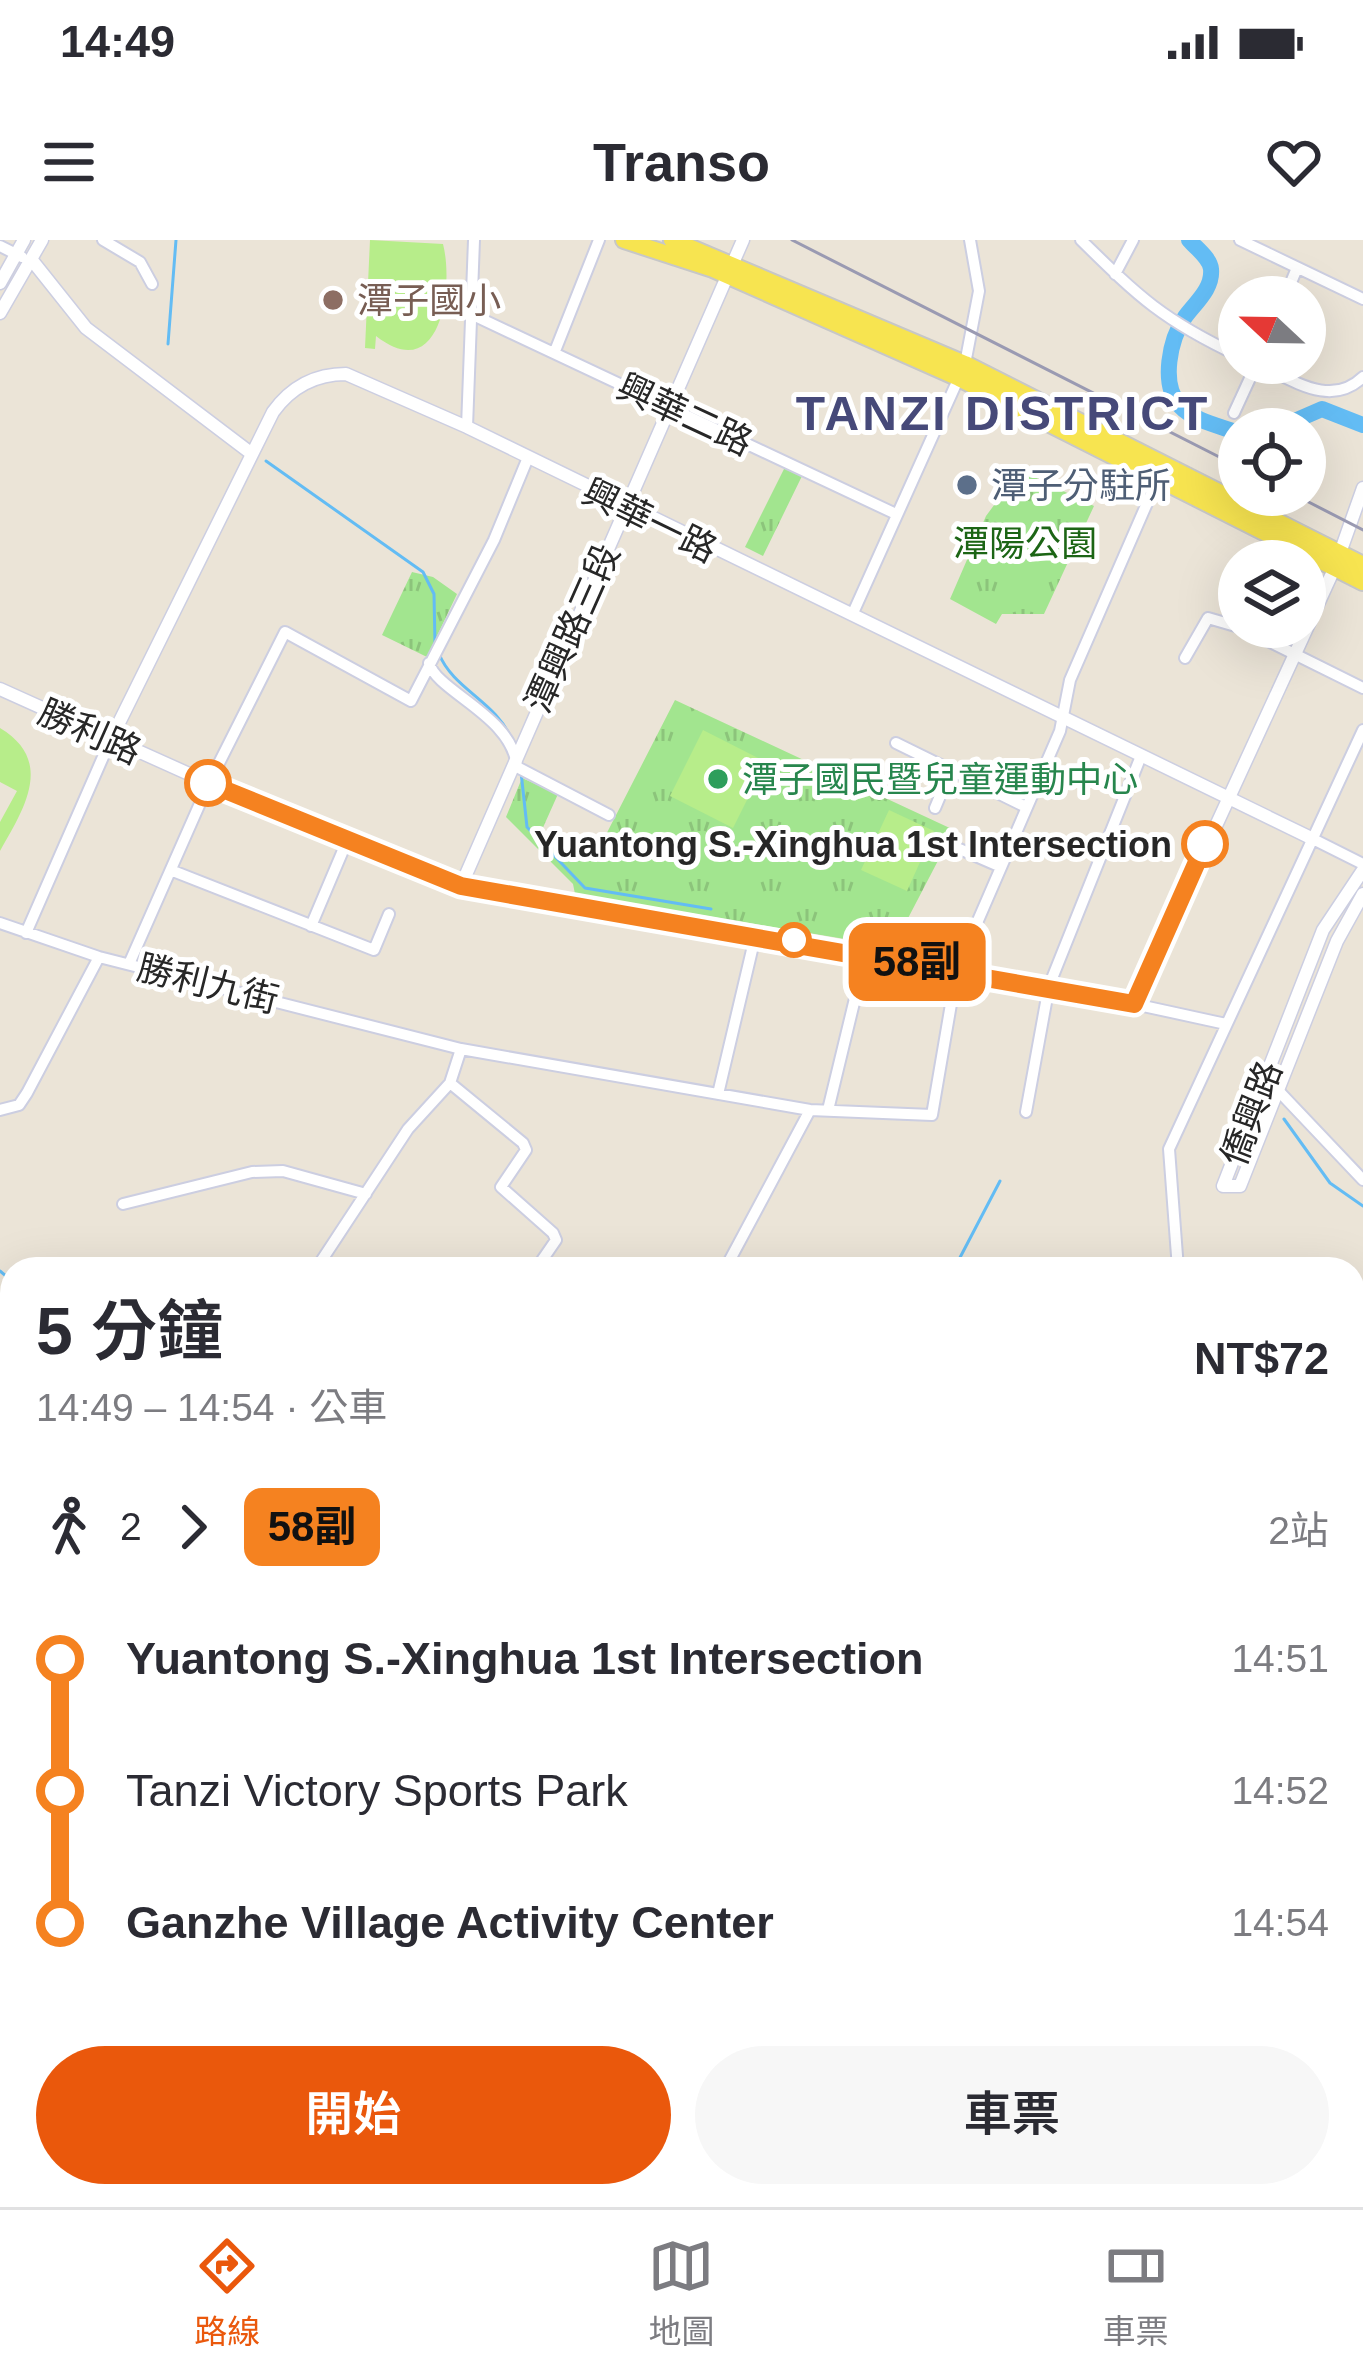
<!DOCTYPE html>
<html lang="zh-TW">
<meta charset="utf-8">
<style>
:root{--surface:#fff;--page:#f7f7f7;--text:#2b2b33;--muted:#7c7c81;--line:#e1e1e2;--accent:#ea580c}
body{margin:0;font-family:Helvetica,"Noto Sans TC",sans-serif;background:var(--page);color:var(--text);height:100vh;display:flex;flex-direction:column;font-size:45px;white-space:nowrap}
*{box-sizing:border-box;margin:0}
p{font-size:39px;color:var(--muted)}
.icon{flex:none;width:66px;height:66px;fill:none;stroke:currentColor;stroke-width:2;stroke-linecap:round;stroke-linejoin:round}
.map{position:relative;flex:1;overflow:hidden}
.side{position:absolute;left:0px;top:1017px;width:1365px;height:951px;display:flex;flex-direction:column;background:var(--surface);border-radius:36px 36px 0 0;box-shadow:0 12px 48px #0002}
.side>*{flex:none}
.badge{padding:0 24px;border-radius:18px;font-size:42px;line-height:78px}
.needle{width:78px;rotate:292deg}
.buttons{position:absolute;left:1218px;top:36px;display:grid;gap:24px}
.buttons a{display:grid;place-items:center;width:108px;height:108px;border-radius:50%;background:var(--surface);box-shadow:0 12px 48px #0002;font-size:60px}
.map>.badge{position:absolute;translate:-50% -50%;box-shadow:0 0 0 6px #fff}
.legs{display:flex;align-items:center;gap:18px;height:132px;padding:0 36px;font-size:39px}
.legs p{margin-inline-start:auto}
.summary{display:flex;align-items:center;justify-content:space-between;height:204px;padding:0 36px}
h1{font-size:66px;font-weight:600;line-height:90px}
.button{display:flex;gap:24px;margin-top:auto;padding:24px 36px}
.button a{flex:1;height:138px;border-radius:72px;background:var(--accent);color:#fff;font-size:48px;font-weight:600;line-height:138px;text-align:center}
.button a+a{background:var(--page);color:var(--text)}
ul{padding:0 36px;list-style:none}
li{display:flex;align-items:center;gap:42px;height:132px;font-size:45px}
li i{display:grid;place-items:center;width:18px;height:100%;margin:0 15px;background:currentColor}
li i::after{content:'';width:30px;height:30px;margin:-15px;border:9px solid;border-radius:50%;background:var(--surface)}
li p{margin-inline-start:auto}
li:first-child i{background:linear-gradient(#0000 50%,currentColor 0)}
li:last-child i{background:linear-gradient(currentColor 50%,#0000 0)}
.status{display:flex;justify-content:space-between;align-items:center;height:84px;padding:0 60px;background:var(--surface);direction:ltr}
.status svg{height:33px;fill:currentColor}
header{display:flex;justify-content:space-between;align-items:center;height:156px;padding:0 36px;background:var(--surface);font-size:54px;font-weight:600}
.tabs{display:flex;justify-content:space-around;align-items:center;height:168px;border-top:3px solid var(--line);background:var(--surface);font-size:33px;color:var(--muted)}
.tabs a{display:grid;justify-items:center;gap:6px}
.tabs .active{color:var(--accent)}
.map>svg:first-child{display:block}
.park{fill:url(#park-tufts)}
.pitch{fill:#b7ed8a}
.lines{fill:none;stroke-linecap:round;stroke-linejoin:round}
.stream{stroke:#63bcf4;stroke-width:3}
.river{stroke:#63bcf4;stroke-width:16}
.minor-casing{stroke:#cccee1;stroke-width:14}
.tertiary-casing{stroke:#cccee1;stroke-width:15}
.primary-casing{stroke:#c7c7c7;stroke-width:20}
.minor{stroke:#fff;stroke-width:10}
.tertiary{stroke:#fff;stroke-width:12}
.primary{stroke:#f7e450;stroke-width:16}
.rail{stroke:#9a9ab2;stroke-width:3}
.line-1-casing{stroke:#fff;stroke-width:27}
.line-1{stroke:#f58220;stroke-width:18}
.education-dot{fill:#8d6e63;stroke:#fff;stroke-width:4.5}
.service-dot{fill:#5c6f8a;stroke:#fff;stroke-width:4.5}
.leisure-dot{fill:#2e9e5b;stroke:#fff;stroke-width:4.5}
.stop-1-dot{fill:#fff;stroke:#f58220;stroke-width:6}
.labels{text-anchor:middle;stroke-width:10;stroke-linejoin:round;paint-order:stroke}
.education-label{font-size:36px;fill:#785e54;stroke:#fff;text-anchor:start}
.street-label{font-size:36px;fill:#272727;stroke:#fff}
.service-label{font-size:36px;fill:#4e5e75;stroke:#fff;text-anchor:start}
.park-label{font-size:36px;fill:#1c6515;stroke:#fff}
.leisure-label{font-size:36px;fill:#27864d;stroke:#fff;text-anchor:start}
.stop-label{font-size:36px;font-weight:bold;fill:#272727;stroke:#fff;text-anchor:end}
.district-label{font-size:48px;font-weight:bold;letter-spacing:3px;fill:#464979;stroke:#fff}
</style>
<div class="status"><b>14:49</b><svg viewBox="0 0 49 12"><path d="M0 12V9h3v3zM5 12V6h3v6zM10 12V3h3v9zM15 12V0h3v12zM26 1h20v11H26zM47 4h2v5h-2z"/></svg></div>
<header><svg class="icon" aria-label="menu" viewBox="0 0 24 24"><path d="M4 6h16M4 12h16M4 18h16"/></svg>Transo<svg class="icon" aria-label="heart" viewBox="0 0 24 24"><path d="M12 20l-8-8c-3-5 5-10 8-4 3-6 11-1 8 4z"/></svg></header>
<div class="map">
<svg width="1363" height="1967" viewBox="0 0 1363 1967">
<defs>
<pattern id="park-tufts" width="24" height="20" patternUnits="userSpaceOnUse" patternTransform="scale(3)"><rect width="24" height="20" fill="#a2e58f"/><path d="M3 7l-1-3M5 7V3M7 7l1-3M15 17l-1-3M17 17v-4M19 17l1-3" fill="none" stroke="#8cc47b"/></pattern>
</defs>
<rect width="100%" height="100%" fill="#ebe4d7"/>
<path class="park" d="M785 227 802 236 763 316 745 307Z
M1020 230 1094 266 1044 374H1002L996 384 950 359 986 276Z
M412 332 433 337 457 354 427 417 382 395Z
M675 460 954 590 893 707 575 654 573 644 506 577 522 538 558 554 541 592 594 618Z"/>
<path class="pitch" d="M370 0 443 4C454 46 441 147 376 96L375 109 365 108Z
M0 488C55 521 24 569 0 611V582L17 551 0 542Z
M703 490 766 522 733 588 670 556Z
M889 570 934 591 907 651 861 630Z"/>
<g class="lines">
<path class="stream" d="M168 104 176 0
M266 221 423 332 434 354 435 405
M439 414C454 450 496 461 512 500
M521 532 527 587 585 648 711 669
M1284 879 1330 943 1363 966
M954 1029 1000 941
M0 1031 6 1036 0 1063
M0 1129 12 1144
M3 1167 12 1181
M1353 1264 1363 1261
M0 1266 12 1231
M1353 1404H1363
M1353 1656 1363 1649
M740 1956 743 1967
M748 1956 751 1967
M1209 1956 1233 1967
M1002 1958 1007 1967"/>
<path class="river" d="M1189 0C1196 8 1210 18 1211 29 1213 49 1195 63 1185 77 1170 99 1160 144 1180 166 1194 181 1220 186 1239 193
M1276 189 1322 169 1363 185"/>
<defs>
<path id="minor" d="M103 0 140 22 152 44
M1081 0C1140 58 1163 80 1239 116
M1240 0 1363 59
M0 6 22 17
M1115 34 1133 0
M1285 57 1297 28
M473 75 896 274
M555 111 599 0
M1255 123C1292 139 1330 169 1363 137
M1234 173 1257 123
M467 187 474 0
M853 373 965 124 979 51 970 0
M1240 387 1363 448
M1185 418 1208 378 1239 387
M429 423C437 452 513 476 517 527L609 575
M896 503 1026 567
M935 568 951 530
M1313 599 1363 624
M948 604 1001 627
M173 631 374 710 389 674
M0 683 99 717 461 809 810 870 932 875 957 729 1060 491 1070 440 1158 238
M311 686 347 601
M26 693 110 501
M129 724 209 543 285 392 411 461 494 300 527 220
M1134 764 1226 784
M450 843 523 903 526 910 501 947 553 993 556 1000 536 1029
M1272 844 1363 940
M718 854 756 693
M0 870 19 865 27 853 99 717
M828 870 866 713
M1026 872 1049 746 1141 516
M123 964 252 932 283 931 366 954
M316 1029 408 889 450 843 461 809
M725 1029 810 870
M1178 1029 1169 909 1363 490
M0 1154 12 1170
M0 1311 8 1296 12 1251
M0 1936 12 1932
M996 1956 1000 1967
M1290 1956 1292 1967"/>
<path id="tertiary" d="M31 19 86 88 252 214
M0 43 24 0
M0 73 42 0
M0 449 209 543 461 646 1134 764 1335 327 1363 248
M110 501 273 172C291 147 315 134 346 134L467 187 1313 599
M1363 630 1323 690 1223 946H1240L1337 701 1363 654
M461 646 743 0"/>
<path id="primary" d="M624 0 713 29 959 138 1363 342
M672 0 965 124 1363 325"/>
</defs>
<use href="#minor" class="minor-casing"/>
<use href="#tertiary" class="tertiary-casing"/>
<use href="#primary" class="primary-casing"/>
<use href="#minor" class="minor"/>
<use href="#tertiary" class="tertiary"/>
<use href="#primary" class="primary"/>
<path class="rail" d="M792 0 1239 227
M1295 255 1363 290"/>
</g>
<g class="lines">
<defs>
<path id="line-1" d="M208 543 461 646 1134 764 1205 604"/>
</defs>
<use href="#line-1" class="line-1-casing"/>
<use href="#line-1" class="line-1"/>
</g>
<circle class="education-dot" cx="333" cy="60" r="12"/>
<circle class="service-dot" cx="967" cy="245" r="12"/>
<circle class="leisure-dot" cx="718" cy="539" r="12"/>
<g class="stop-1-dot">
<circle cx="208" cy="543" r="21"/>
<circle cx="1205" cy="604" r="21"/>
<circle cx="794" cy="700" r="15"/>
</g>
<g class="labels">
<g class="education-label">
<text x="357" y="73">潭子國小</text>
</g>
<g class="street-label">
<text transform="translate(685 174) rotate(25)" y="13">興華二路</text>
<text transform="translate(650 280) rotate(26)" y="13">興華一路</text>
<text transform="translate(572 388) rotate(-66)" y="13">潭興路三段</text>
<text transform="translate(90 491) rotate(24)" y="13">勝利路</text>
<text transform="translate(208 743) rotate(14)" y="13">勝利九街</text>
<text transform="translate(1251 873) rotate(-69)" y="13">僑興路</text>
</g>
<g class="service-label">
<text x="991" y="258">潭子分駐所</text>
</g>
<g class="park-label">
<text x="1025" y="316">潭陽公園</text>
</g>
<g class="leisure-label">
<text x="742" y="552">潭子國民暨兒童運動中心</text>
</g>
<g class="stop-label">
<text x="1172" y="617">Yuantong S.-Xinghua 1st Intersection</text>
</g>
<g class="district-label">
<text x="1003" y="190">TANZI DISTRICT</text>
</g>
</g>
</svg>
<div class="buttons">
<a><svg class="needle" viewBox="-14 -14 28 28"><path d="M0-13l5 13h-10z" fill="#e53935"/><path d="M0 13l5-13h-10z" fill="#7c7c81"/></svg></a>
<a><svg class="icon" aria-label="locate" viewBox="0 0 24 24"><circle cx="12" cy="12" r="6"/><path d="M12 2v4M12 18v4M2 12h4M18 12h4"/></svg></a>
<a><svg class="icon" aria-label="layers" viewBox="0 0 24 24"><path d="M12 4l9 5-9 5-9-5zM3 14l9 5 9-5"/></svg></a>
</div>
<b class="badge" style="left:917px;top:722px;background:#f58220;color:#111">58副</b>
<section class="side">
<div class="summary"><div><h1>5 分鐘</h1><p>14:49 – 14:54 · 公車</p></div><b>NT$72</b></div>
<div class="legs"><svg class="icon" aria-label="walk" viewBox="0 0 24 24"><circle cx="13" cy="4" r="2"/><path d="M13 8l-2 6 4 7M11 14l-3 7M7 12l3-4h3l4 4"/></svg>2<svg class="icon" aria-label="forward" viewBox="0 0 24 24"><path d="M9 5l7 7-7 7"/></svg><b class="badge" style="background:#f58220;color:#111">58副</b><p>2站</p></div>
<ul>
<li><i style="color:#f58220"></i><b>Yuantong S.-Xinghua 1st Intersection</b><p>14:51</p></li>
<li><i style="color:#f58220"></i><span>Tanzi Victory Sports Park</span><p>14:52</p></li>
<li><i style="color:#f58220"></i><b>Ganzhe Village Activity Center</b><p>14:54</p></li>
</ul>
<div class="button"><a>開始</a><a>車票</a></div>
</section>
</div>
<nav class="tabs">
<a class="active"><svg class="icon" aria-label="directions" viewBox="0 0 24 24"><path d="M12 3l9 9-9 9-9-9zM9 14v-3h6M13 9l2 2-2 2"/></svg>路線</a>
<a><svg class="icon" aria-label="map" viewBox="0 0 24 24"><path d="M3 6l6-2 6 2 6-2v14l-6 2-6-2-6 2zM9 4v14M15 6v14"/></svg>地圖</a>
<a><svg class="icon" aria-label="tickets" viewBox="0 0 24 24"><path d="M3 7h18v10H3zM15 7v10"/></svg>車票</a>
</nav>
